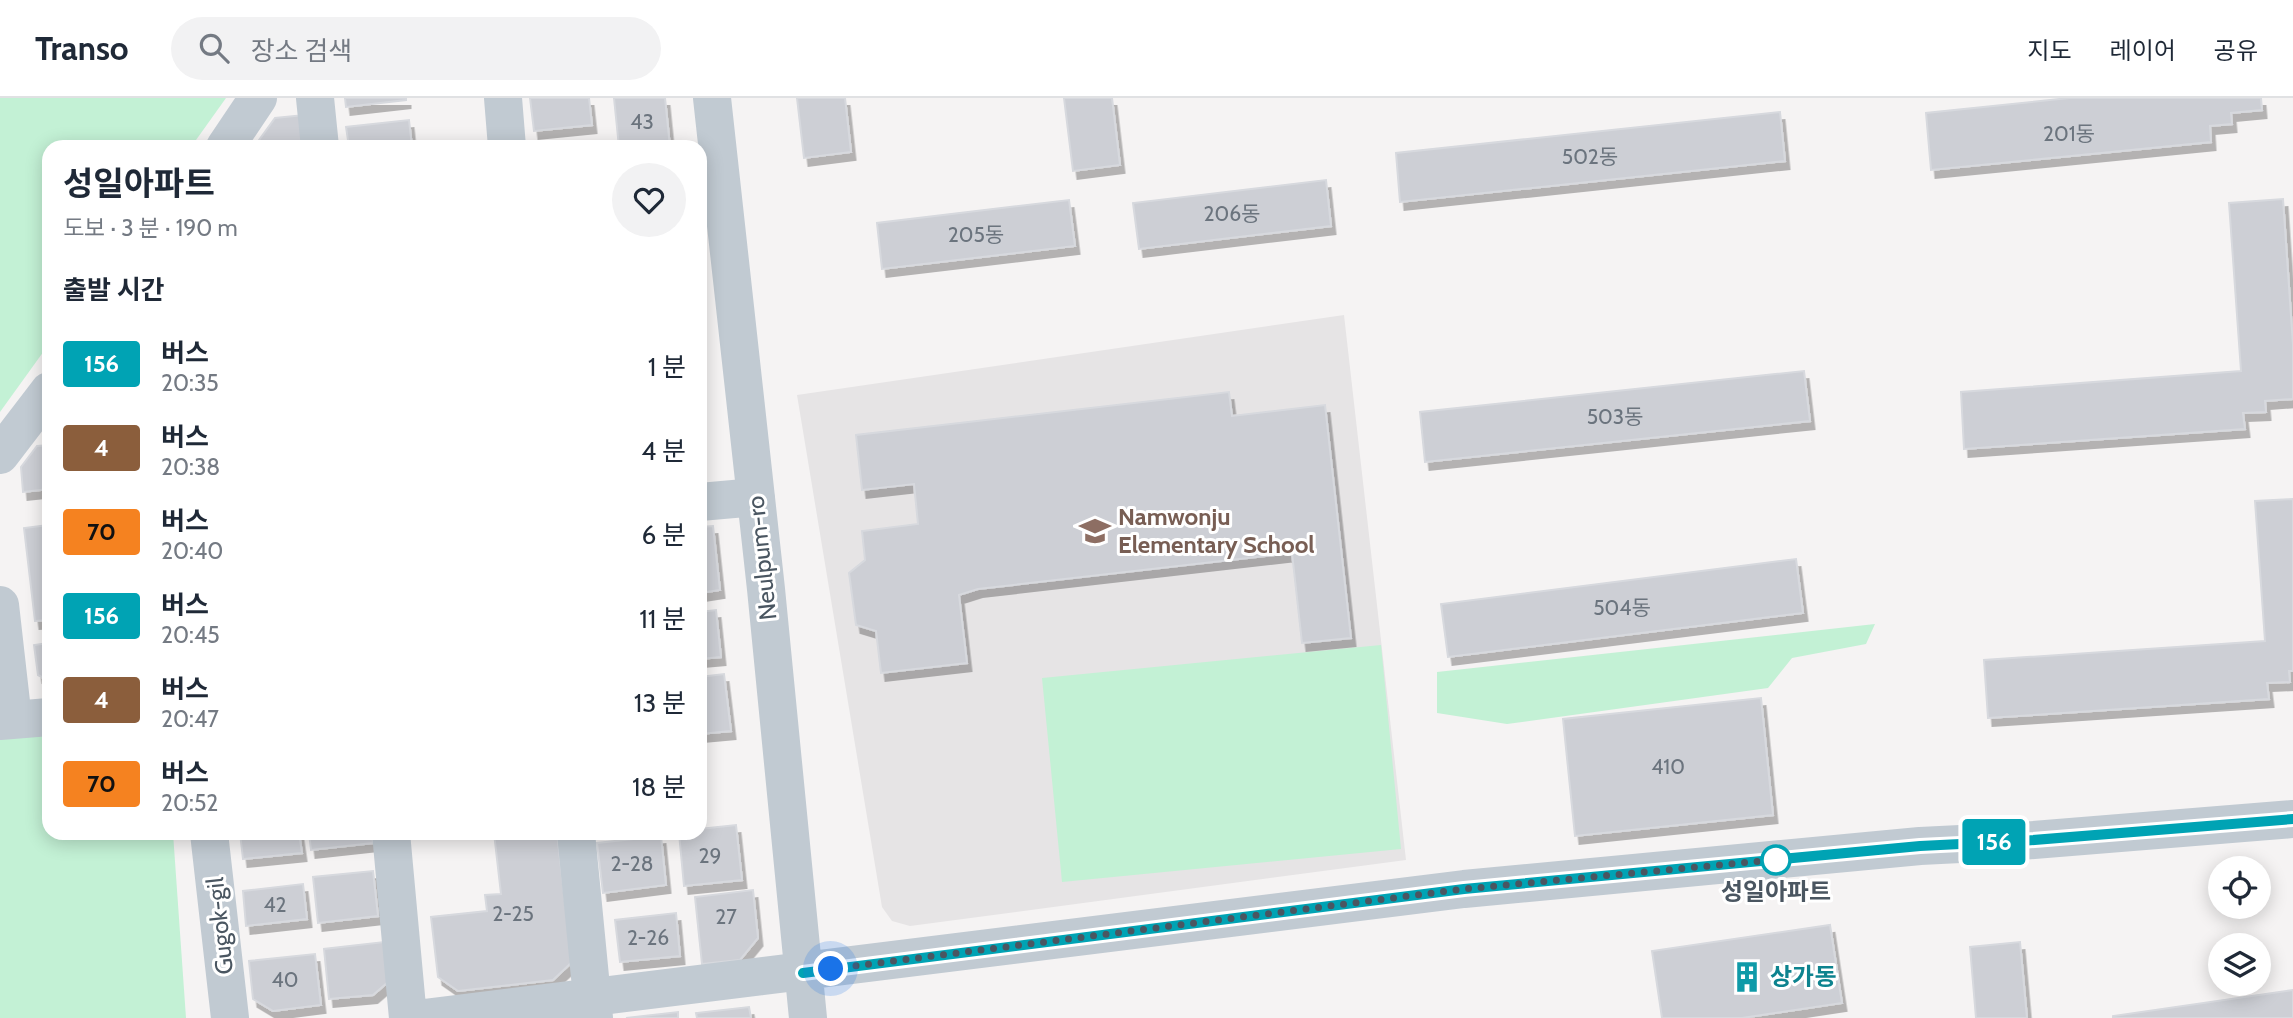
<!DOCTYPE html>
<html lang="ko">
<meta charset="utf-8">
<style>
:root{--surface:#fff;--page:#f2f2f3;--text:#1f2937;--muted:#747a83;--line:#e0e1e3}
body{margin:0;font-family:Cabin,"Noto Sans KR",sans-serif;background:var(--page);color:var(--text);height:100vh;display:flex;flex-direction:column;font-size:26px;white-space:nowrap}
*{box-sizing:border-box;margin:0}
p{font-size:23px;color:var(--muted)}
.icon{flex:none;width:38px;height:38px;fill:none;stroke:currentColor;stroke-width:2;stroke-linecap:round;stroke-linejoin:round}
.map{position:relative;flex:1;overflow:hidden}
.details{position:absolute;left:42px;top:42px;width:665px;height:700px;display:flex;flex-direction:column;background:var(--surface);border-radius:21px;box-shadow:0 4px 18px #0003}
.details>*{flex:none}
.badge{padding:0 14px;border-radius:5px;font-size:24px;line-height:46px}
.tools{position:absolute;left:2208px;top:758px;display:grid;gap:14px}
.tools a{display:grid;place-items:center;width:63px;height:63px;border-radius:50%;background:var(--surface);box-shadow:0 4px 18px #0003;font-size:35px}
.you{position:absolute;width:35px;height:35px;margin:-18px;border:5px solid #fff;border-radius:50%;background:#1a73e8;box-shadow:0 0 0 10px #1a73e833}
.map>.badge{position:absolute;translate:-50% -50%;box-shadow:0 0 0 4px #fff}
h2{padding:0 21px;font-size:26px;line-height:63px}
.round{display:grid;place-items:center;flex:none;width:74px;height:74px;border-radius:37px;background:var(--page)}
.summary{display:flex;align-items:center;justify-content:space-between;height:119px;padding:0 21px}
h1{font-size:33px;font-weight:700;line-height:52px}
ul{padding:0;list-style:none}
li{display:flex;align-items:center;gap:21px;height:84px;padding:0 21px}
li div{flex:1}
li b{display:block;font-size:26px}
li em{font-style:normal}
li .badge{min-width:77px;font-weight:700;text-align:center}
header{display:flex;align-items:center;gap:42px;box-sizing:border-box;height:98px;padding:0 35px;background:var(--surface);border-bottom:2px solid var(--line)}
header strong{font-size:33px}
nav{display:flex;gap:38px;margin-inline-start:auto;font-size:24px}
.search{width:490px;height:63px;background:var(--page);display:flex;align-items:center;gap:18px;box-sizing:border-box;padding:0 24px;border-radius:38px;color:var(--muted);font-size:26px}
.map>svg:first-child{display:block}
.education{fill:#e6e4e5}
.green{fill:#c3f1d5}
.building{fill:#cdcfd5;stroke:#d7d9de;stroke-width:2;filter:url(#shadow)}
.lines{fill:none;stroke-linecap:round;stroke-linejoin:round}
.minor{stroke:#c1cad2;stroke-width:38}
.line-casing{stroke:#fff;stroke-width:16}
.line{stroke:#00a3b4;stroke-width:10}
.walk{stroke:#4a5661;stroke-width:7;stroke-dasharray:0 12.6}
.stop-dot{fill:#fff;stroke:#00a3b4;stroke-width:3.5}
.labels{text-anchor:middle;stroke-width:6;stroke-linejoin:round;paint-order:stroke}
.number-label{font-size:21px;fill:#6b747e}
.education-label{font-size:24px;font-weight:bold;fill:#785e54;stroke:#fff;text-anchor:start}
.street-label{font-size:24px;fill:#4a5661;stroke:#fff}
.stop-label{font-size:24px;font-weight:bold;fill:#4a5661;stroke:#fff}
.culture-label{font-size:24px;font-weight:bold;fill:#0d838f;stroke:#fff;text-anchor:start}
</style>
<header>
<strong>Transo</strong>
<div class="search"><svg class="icon" aria-label="search" viewBox="0 0 24 24"><circle cx="10" cy="10" r="6"/><path d="M15 15l6 6"/></svg>장소 검색</div>
<nav><a>지도</a><a>레이어</a><a>공유</a></nav>
</header>
<div class="map">
<svg width="2293" height="920" viewBox="0 0 2293 920">
<defs>
<filter id="shadow"><feDropShadow dx="4.5" dy="8" stdDeviation="0" flood-color="#0004"/></filter>
</defs>
<rect width="100%" height="100%" fill="#f5f3f3"/>
<path class="education" d="M1344 217 1406 762 910 828 892 823 882 809 797 297Z"/>
<path class="green" d="M0 0H226L191 49H49V246L0 314Z
M1875 526 1866 546 1792 560 1768 590 1507 626 1437 615V574Z
M1381 547 1401 751 1062 784 1042 580Z
M49 632V735H173L186 920H0V637Z"/>
<path class="building" d="M345 0H406V2L346 9Z
M530 0H589L592 27 534 33Z
M614 0H665L670 49H619Z
M797 0H845L851 54 804 60Z
M1064 0H1112L1120 67 1073 73Z
M2069 0H2261L2262 12 2231 15 2232 26 2210 28 2211 44 1931 72 1926 15Z
M1780 14 1785 63 1400 104 1396 55Z
M304 17 308 49H254L275 20Z
M409 22 412 49H349L346 29Z
M1326 82 1331 128 1139 151 1133 105Z
M2283 101 2293 247V301L2265 303 2266 314 2243 315 2245 331 1964 351 1961 294 2241 273 2229 105Z
M1069 102 1075 148 882 171 877 125Z
M1804 273 1810 323 1425 364 1420 314Z
M1229 294 1232 318 1325 307 1351 540 1302 545 1292 455 978 491 959 497 967 565 881 575 876 533 856 527 849 475 865 462 862 433 918 426 914 386 862 392 856 337Z
M49 347V391L23 394 21 369 37 348Z
M2293 401V573H2289L2290 584 2267 585 2269 601 1988 620 1984 562 2265 543 2255 403Z
M49 427V522L35 523 24 430Z
M713 428 720 492 700 495V429Z
M1796 461 1803 515 1448 559 1441 506Z
M716 512 721 559 700 561V514Z
M49 545V583L38 577 34 547Z
M724 576 731 633 700 636V579Z
M1761 600 1773 717 1575 738 1563 621Z
M736 727 742 782 684 788 679 735H700V731Z
M240 735H299L302 755 243 761Z
M309 735H372L373 745 311 752Z
M494 735H557L572 864 553 882 458 893 438 879 431 819 487 813 485 797 501 796Z
M661 738 666 787 603 795 597 745Z
M373 773 378 818 318 825 313 779Z
M303 786 307 821 246 828 243 793Z
M753 792 758 840 740 862 702 866 695 799Z
M676 815 680 858 620 864 615 822Z
M1830 827 1842 905 1742 920H1662L1652 853Z
M384 844 388 884 373 897 329 901 324 851Z
M2020 844 2027 920H1976L1970 849Z
M315 856 321 907 273 913 253 901 249 863Z
M2293 892V920H2113V918Z
M749 909 751 920H697L696 915Z
M678 914V920H626Z"/>
<g class="lines">
<path class="minor" d="M315 0 320 49
M503 0 507 49
M712 0 766 491 808 920
M225 49 258 0
M0 357 49 293
M700 404 756 399
M0 507 13 622
M0 623 49 619
M209 735 230 920
M391 735 408 920
M576 735 594 920
M424 920 1464 791 1920 748 2021 743 2293 721"/>
</g>
<g class="lines">
<defs>
<path id="line" d="M803 875 1464 791 1920 748 2021 743 2293 721"/>
</defs>
<use href="#line" class="line-casing"/>
<use href="#line" class="line"/>
<path class="walk" d="M831 871 1464 791 1783 761 1776 762"/>
</g>
<defs>
<symbol id="school-bare" viewBox="-9 -9 18 18"><path d="M0-5L7-2L0 1L-7-2ZM-4 1L0 2.5L4 1V4Q0 6-4 4Z" fill="#8d6e63" stroke="#fff" stroke-width="2.5" paint-order="stroke"/></symbol>
<symbol id="building-bare" viewBox="-9 -9 18 18"><path d="M-4-6H4V6H1V3H-1V6H-4ZM-2.5-4.3h1.7v1.8h-1.7ZM.8-4.3h1.7v1.8H.8ZM-2.5-1h1.7V.8h-1.7ZM.8-1h1.7V.8H.8Z" fill="#0f9aa8" stroke="#fff" stroke-width="2.5" paint-order="stroke"/></symbol>
</defs>
<g fill-rule="evenodd">
<use href="#school-bare" x="1073" y="411" width="44" height="44"/>
<use href="#building-bare" x="1725" y="857" width="44" height="44"/>
</g>
<circle class="stop-dot" cx="1776" cy="762" r="14"/>
<g class="labels">
<g class="number-label">
<text x="642" y="31">43</text>
<text x="2069" y="43">201동</text>
<text x="1590" y="66">502동</text>
<text x="1232" y="123">206동</text>
<text x="976" y="144">205동</text>
<text x="1615" y="326">503동</text>
<text x="1622" y="517">504동</text>
<text x="1668" y="676">410</text>
<text x="710" y="765">29</text>
<text x="632" y="773">2-28</text>
<text x="275" y="814">42</text>
<text x="513" y="823">2-25</text>
<text x="726" y="826">27</text>
<text x="648" y="847">2-26</text>
<text x="285" y="889">40</text>
</g>
<g class="education-label">
<text x="1118" y="427">Namwonju<tspan x="1118" dy="28">Elementary School</tspan></text>
</g>
<g class="street-label">
<text transform="translate(762 460) rotate(-96)" y="8">Neulpum-ro</text>
<text transform="translate(220 828) rotate(-96)" y="8">Gugok-gil</text>
</g>
<g class="stop-label">
<text x="1776" y="802">성일아파트</text>
</g>
<g class="culture-label">
<text x="1770" y="887">상가동</text>
</g>
</g>
</svg>
<div class="tools">
<a><svg class="icon" aria-label="locate" viewBox="0 0 24 24"><circle cx="12" cy="12" r="6"/><path d="M12 2v4M12 18v4M2 12h4M18 12h4"/></svg></a>
<a><svg class="icon" aria-label="layers" viewBox="0 0 24 24"><path d="M12 4l9 5-9 5-9-5zM3 14l9 5 9-5"/></svg></a>
</div>
<div class="you" style="left:831px;top:871px"></div>
<b class="badge" style="left:1994px;top:744px;background:#00a3b4;color:#fff">156</b>
<section class="details">
<div class="summary"><div><h1>성일아파트</h1><p>도보 · 3 분 · 190 m</p></div><a class="round"><svg class="icon" aria-label="heart" viewBox="0 0 24 24"><path d="M12 20l-8-8c-3-5 5-10 8-4 3-6 11-1 8 4z"/></svg></a></div>
<h2>출발 시간</h2>
<ul>
<li><span class="badge" style="background:#00a3b4;color:#fff">156</span><div><b>버스</b><p>20:35</p></div><em>1 분</em></li>
<li><span class="badge" style="background:#8b5e3c;color:#fff">4</span><div><b>버스</b><p>20:38</p></div><em>4 분</em></li>
<li><span class="badge" style="background:#f58220;color:#111">70</span><div><b>버스</b><p>20:40</p></div><em>6 분</em></li>
<li><span class="badge" style="background:#00a3b4;color:#fff">156</span><div><b>버스</b><p>20:45</p></div><em>11 분</em></li>
<li><span class="badge" style="background:#8b5e3c;color:#fff">4</span><div><b>버스</b><p>20:47</p></div><em>13 분</em></li>
<li><span class="badge" style="background:#f58220;color:#111">70</span><div><b>버스</b><p>20:52</p></div><em>18 분</em></li>
</ul>
</section>
</div>
